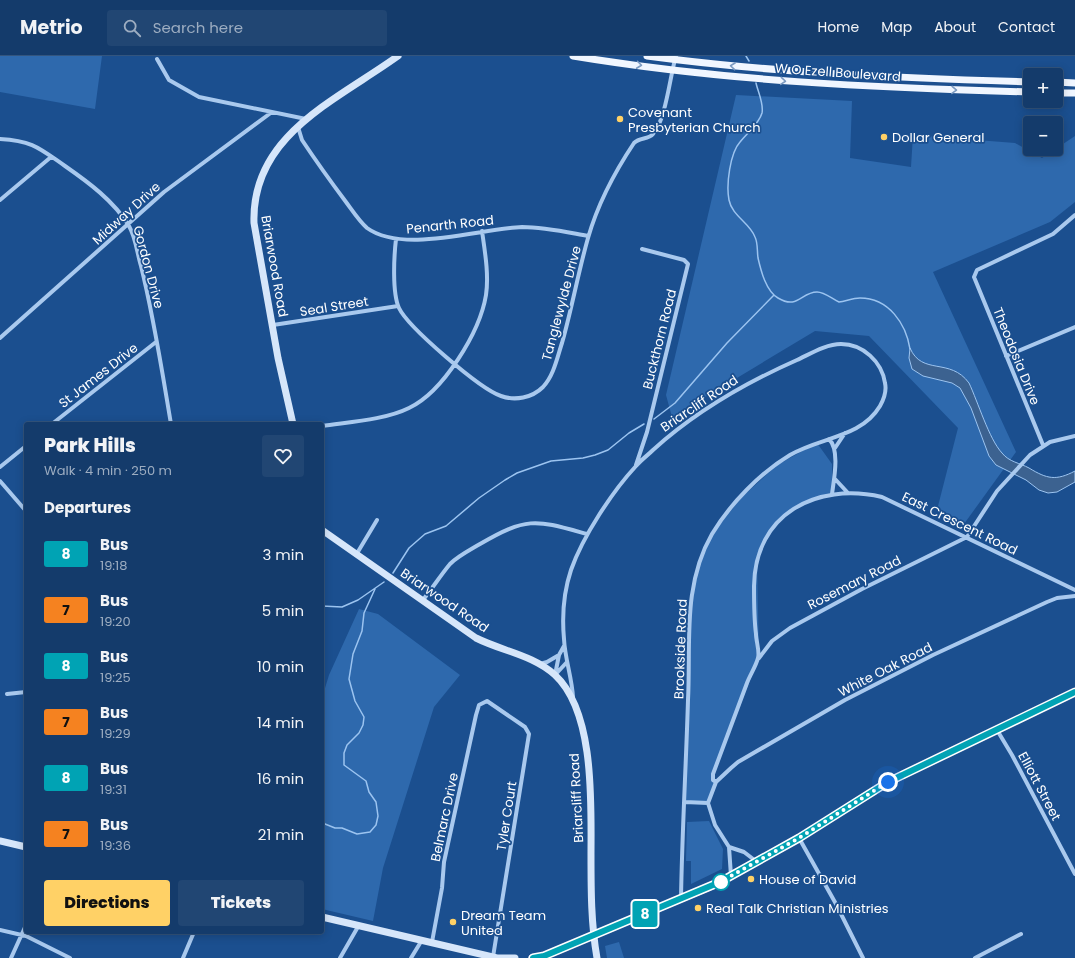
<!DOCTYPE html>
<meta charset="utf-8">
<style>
:root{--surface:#143b6b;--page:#214673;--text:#f1f3f6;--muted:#9dadc1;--line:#33557e;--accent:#ffd166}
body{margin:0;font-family:Poppins,sans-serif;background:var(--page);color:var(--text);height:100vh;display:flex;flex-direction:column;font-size:15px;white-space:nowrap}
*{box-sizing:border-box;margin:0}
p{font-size:13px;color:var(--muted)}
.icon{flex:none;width:22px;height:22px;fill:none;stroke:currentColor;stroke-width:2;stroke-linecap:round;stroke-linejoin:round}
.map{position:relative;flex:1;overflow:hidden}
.panel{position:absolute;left:24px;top:366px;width:300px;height:512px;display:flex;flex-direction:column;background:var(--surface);border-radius:4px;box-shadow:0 2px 10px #0003,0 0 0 1px var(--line)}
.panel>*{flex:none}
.badge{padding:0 8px;border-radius:3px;font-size:14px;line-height:26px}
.fabs{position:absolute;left:1023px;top:12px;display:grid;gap:8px}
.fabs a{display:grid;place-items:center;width:40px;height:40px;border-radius:4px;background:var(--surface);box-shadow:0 2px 10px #0003,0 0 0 1px var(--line);font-size:20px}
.you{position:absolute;width:20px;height:20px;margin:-10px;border:3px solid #fff;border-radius:50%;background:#1a73e8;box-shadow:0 0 0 6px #1a73e833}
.map>.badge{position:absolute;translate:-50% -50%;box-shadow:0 0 0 2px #fff}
h2{padding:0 20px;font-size:15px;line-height:36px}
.round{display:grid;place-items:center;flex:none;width:42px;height:42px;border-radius:4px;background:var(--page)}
.headline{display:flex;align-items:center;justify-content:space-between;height:68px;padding:0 20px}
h1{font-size:19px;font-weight:800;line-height:30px}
.button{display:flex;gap:8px;margin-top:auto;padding:8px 20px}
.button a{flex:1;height:46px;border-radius:4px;background:var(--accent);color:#111;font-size:16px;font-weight:800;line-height:46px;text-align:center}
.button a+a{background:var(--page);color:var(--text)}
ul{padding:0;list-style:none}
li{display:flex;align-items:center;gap:12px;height:56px;padding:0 20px}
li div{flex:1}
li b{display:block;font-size:15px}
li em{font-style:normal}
li .badge{min-width:44px;font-weight:700;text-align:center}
header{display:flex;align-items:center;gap:24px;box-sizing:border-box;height:56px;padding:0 20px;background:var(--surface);border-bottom:1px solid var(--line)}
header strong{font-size:19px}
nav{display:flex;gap:22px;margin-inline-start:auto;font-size:14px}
.search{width:280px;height:36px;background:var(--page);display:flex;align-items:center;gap:10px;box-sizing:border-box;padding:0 14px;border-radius:4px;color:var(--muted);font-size:15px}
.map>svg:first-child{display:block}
.green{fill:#2e69ad}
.water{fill:#3c6290;stroke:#9cc4f0}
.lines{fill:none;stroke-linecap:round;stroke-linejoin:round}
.stream{stroke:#9cc4f0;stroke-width:1.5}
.street{stroke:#a9c9ee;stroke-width:4}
.secondary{stroke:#d6e6fa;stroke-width:7}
.primary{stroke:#f0f6ff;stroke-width:7}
.oneway{stroke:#7b9ac1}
.line-casing{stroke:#fff;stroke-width:9}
.line{stroke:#00a3b4;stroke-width:6}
.walk{stroke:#fff;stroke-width:4;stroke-dasharray:0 7.2}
.poi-dot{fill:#ffd166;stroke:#1b4f8f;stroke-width:1.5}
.stop-dot{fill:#fff;stroke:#00a3b4;stroke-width:2}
.labels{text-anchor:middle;stroke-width:3.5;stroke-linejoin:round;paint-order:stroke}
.street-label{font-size:13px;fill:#fff;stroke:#1b4f8f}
.poi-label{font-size:13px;fill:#fff;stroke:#1b4f8f;text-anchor:start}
</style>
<header>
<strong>Metrio</strong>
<div class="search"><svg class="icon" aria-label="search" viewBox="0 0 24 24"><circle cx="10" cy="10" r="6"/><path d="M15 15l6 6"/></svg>Search here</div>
<nav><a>Home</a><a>Map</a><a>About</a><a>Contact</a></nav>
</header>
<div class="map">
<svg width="1075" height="902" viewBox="0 0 1075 902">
<rect width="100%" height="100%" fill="#1b4f8f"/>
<path class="green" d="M0 0H102L95 53 0 36Z
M736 39 852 45 850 102 911 111 913 79 1015 87 1042 102 1075 80V146L1050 166 933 216 1016 396 964 468 937 454 958 372 869 280 815 275 672 361 666 339Z
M817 387 832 408V438L791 453 768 478 757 504 759 602 713 718V724L716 726 708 747 685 746 688 568 695 521 713 477 742 441 777 409Z
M359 553 378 558 460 619 434 651 383 812 373 865 322 853V642L329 619Z
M709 765 723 793 722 813 691 828V805H686L687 766Z
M619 886 624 902H607L605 890Z"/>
<path class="water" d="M910 292C922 320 950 301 969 327 978 346 989 383 1002 397 1009 406 1020 407 1029 412 1047 423 1056 425 1075 415V426L1057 436 1048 437 1039 434 1026 424 996 409 989 400 971 352 960 332 952 327 923 320 912 313 909 302Z"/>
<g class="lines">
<path class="stream" d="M746 0 749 5
M756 27C758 36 764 48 762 57 759 68 747 77 740 86 730 97 726 129 729 144 732 160 750 167 755 181 758 187 757 195 758 202 761 215 766 235 778 242 798 254 801 236 817 236 825 236 832 243 839 246 846 245 853 242 860 242 889 242 906 268 910 293
M654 363 675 347 727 287 774 239
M393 517 409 492 425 478 446 470 479 442 505 424 517 417 551 405 583 402 595 399 608 394 629 377 644 368
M322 550 342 551 358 544 384 526
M322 764 325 768 335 772H342L357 778 370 776 376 769 378 760 376 746 369 736 366 725 344 709V697L347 689 359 677 363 669 364 661 355 645 349 623 353 598 362 575 364 557 375 533"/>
<path class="street" d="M157 3 169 24 199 41 306 63
M298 71 302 84C316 105 331 126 346 146 352 154 359 165 367 172 403 198 479 173 522 171 545 171 566 176 588 180
M0 83C33 85 39 92 65 110 88 126 114 145 129 170 136 182 137 197 141 210 154 262 162 315 171 368
M0 144 51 101
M396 183C394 200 392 237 399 252 408 271 480 333 501 340 515 345 532 342 543 331 554 319 557 302 562 287 572 252 578 217 588 182 598 147 614 117 634 87 640 81 648 84 653 78 666 64 670 19 676 0
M273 269 398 250
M0 282 164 136 272 56
M1006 300 1075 271
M52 368 156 286
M322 370C348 366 385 364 409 352 443 336 480 276 486 239 489 219 485 196 482 175
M829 383C840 394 834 423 832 438
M1043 389 974 221 977 214 1053 178 1075 159
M835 392 845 377
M636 409 647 376 688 208 684 204 642 193
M0 411 26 390
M835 423 848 437
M0 425 26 455
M356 499 377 464
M422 545C432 533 440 520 450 508 458 500 470 494 480 488 528 460 536 464 587 478
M759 602 772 585 790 572 862 533 967 481 997 435 1030 399 1050 386 1075 380
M540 608 547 606 559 599
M555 619 559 599 564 590
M555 619 567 606
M7 638 26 636
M573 641C572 622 565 603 564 583 562 561 564 535 571 514 583 480 612 436 636 410 641 404 648 399 653 394 695 356 745 327 797 304 810 298 826 288 841 288 863 288 882 306 885 327 887 336 884 343 880 350 861 382 820 381 790 399 760 417 730 448 712 478 682 530 691 588 688 644 686 711 682 777 681 843
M997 674 1012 699 1075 818
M716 726 713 724V718C724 688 736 657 747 627 750 619 756 610 758 602 760 596 756 585 756 578 754 563 754 545 754 530 755 458 816 426 882 441L1075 534
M685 746 708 747
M799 782 836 848 863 902
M729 791 744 796 757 806
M731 820 729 791 715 769 708 747 716 726 731 712 738 706 845 644 933 599 1047 546 1057 542 1075 540
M0 874 26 880 70 902
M432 886 442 832 444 806 476 659 479 649 487 645 525 671 529 678 493 901
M11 902 26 869
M183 902 194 876
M340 902 359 869
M411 902 422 884
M975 902 1021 878"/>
<path class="secondary" d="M293 368 278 302 254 167C251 79 337 44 398 0
M322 474 476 582C502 595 533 599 555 619 595 656 591 748 591 799 591 834 591 868 597 902
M0 785 26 791
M322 861 497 902H515
M532 902 544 900 712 830 799 782 888 726 1075 636"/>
<path class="primary" d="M573 0C724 25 877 32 1030 36
M647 0C774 17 902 22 1030 26
M1056 26 1075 27
M1056 37H1075"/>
</g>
<defs><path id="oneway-chevron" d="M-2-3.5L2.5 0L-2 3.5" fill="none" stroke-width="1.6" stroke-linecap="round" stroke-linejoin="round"/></defs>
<g class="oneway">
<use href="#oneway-chevron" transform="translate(639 9) rotate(7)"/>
<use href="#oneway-chevron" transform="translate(733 10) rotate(-174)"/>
<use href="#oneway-chevron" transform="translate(783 25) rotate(5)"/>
<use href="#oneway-chevron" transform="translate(954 34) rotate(2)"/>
</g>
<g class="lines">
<defs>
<path id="line" d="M533 902 544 900 720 826 799 782 888 726 1075 636"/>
</defs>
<use href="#line" class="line-casing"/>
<use href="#line" class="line"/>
<path class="walk" d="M721 826H720L799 782 888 726"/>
</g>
<g class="poi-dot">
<circle cx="620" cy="63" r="4"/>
<circle cx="884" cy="81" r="4"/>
<circle cx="751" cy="823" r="4"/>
<circle cx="698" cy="852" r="4"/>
<circle cx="453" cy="866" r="4"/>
</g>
<circle class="stop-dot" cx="721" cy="826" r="8"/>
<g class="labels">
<g class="street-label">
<text transform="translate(838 16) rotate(4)" y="5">W O Ezell Boulevard</text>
<text transform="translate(126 157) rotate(-42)" y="5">Midway Drive</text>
<text transform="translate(450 168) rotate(-6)" y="5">Penarth Road</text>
<text transform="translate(275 210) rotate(80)" y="5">Briarwood Road</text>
<text transform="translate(149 211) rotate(75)" y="5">Gordon Drive</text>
<text transform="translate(561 247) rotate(-75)" y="5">Tanglewylde Drive</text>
<text transform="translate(334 250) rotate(-9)" y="5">Seal Street</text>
<text transform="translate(659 283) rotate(-76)" y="5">Buckthorn Road</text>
<text transform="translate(1017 300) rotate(68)" y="5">Theodosia Drive</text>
<text transform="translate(98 319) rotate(-38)" y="5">St James Drive</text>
<text transform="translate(699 347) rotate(-34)" y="5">Briarcliff Road</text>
<text transform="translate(960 467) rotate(26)" y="5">East Crescent Road</text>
<text transform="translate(854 526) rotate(-27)" y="5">Rosemary Road</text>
<text transform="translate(445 544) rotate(34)" y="5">Briarwood Road</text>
<text transform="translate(680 593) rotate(-88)" y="5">Brookside Road</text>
<text transform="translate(885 613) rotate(-27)" y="5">White Oak Road</text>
<text transform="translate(1040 730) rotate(62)" y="5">Elliott Street</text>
<text transform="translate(576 742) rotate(-93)" y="5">Briarcliff Road</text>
<text transform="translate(506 760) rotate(-81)" y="5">Tyler Court</text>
<text transform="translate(444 761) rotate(-78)" y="5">Belmarc Drive</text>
</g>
<g class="poi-label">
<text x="628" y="61">Covenant<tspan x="628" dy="15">Presbyterian Church</tspan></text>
<text x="892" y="86">Dollar General</text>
<text x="759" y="828">House of David</text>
<text x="706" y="857">Real Talk Christian Ministries</text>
<text x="461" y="864">Dream Team<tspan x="461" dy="15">United</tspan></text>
</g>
</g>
</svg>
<div class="fabs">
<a>+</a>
<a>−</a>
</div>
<div class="you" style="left:888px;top:726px"></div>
<b class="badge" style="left:645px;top:858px;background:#00a3b4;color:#fff">8</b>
<section class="panel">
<div class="headline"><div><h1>Park Hills</h1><p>Walk · 4 min · 250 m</p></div><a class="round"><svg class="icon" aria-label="heart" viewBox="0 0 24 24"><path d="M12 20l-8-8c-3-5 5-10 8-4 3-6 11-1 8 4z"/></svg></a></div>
<h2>Departures</h2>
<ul>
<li><span class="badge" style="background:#00a3b4;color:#fff">8</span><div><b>Bus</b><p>19:18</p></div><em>3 min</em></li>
<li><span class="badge" style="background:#f58220;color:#111">7</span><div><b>Bus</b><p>19:20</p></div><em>5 min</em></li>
<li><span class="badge" style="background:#00a3b4;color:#fff">8</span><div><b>Bus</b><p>19:25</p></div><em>10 min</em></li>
<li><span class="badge" style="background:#f58220;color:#111">7</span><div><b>Bus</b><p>19:29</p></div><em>14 min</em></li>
<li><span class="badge" style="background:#00a3b4;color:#fff">8</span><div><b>Bus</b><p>19:31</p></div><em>16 min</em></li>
<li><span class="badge" style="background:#f58220;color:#111">7</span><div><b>Bus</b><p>19:36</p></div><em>21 min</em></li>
</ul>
<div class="button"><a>Directions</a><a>Tickets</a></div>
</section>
</div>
